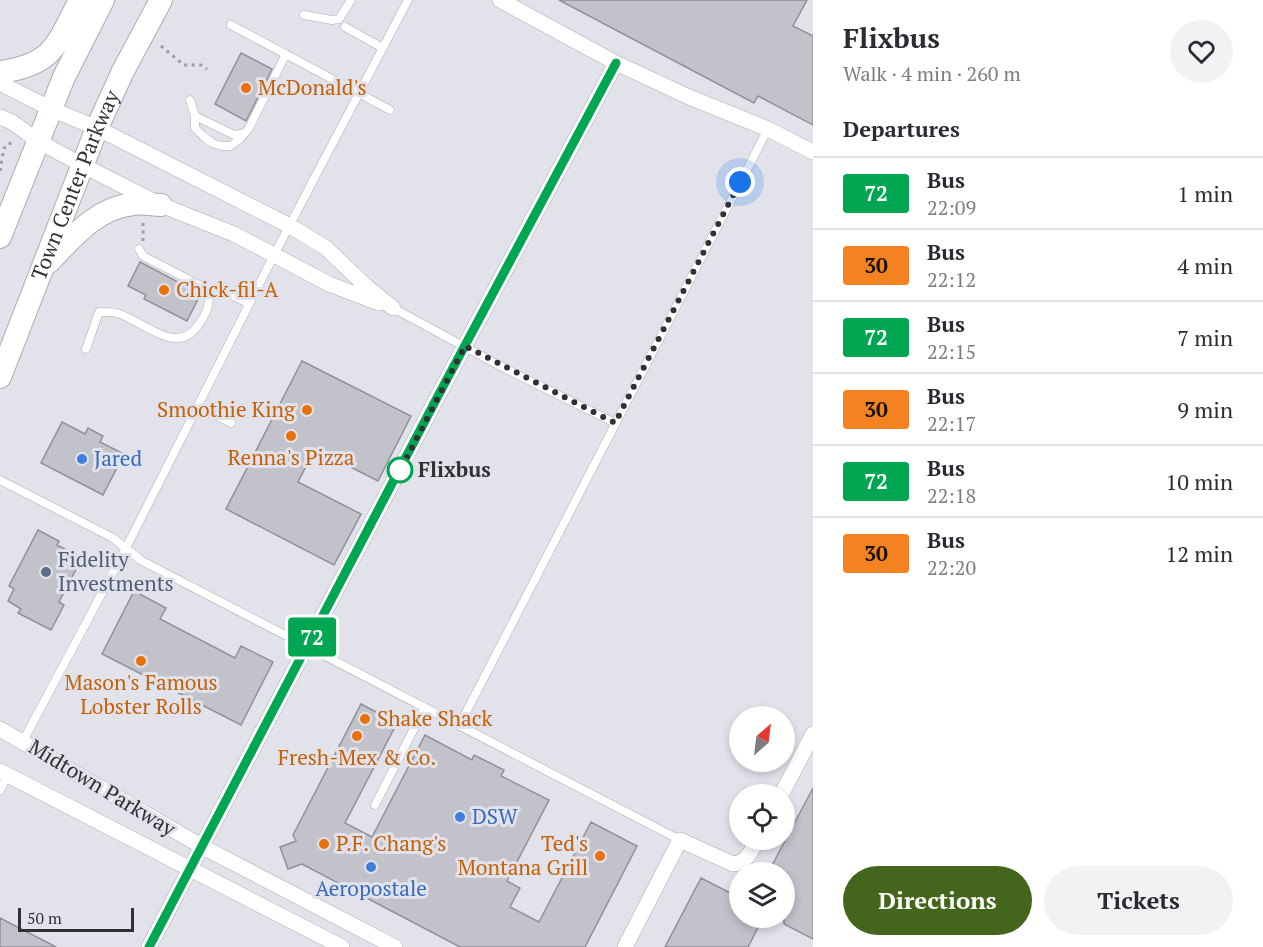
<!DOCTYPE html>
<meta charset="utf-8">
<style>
:root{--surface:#fff;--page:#f2f2f3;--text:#2b2b33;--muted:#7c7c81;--line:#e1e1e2;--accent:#44651c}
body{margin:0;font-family:"PT Serif",serif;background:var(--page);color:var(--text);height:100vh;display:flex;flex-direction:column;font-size:22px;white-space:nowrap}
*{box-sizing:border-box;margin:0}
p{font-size:20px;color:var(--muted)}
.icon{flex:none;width:33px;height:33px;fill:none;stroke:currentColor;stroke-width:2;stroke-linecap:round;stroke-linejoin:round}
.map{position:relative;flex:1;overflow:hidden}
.side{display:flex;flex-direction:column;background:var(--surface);width:450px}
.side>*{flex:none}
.badge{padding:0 12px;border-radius:4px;font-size:21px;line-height:39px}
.needle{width:39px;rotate:28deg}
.tools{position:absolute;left:729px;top:706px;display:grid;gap:12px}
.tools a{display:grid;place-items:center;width:66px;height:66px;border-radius:50%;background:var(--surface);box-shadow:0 3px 9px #0003;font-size:30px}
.scale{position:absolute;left:18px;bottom:15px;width:116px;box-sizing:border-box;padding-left:6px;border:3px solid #313034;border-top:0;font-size:16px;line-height:21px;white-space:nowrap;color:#313034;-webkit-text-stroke:4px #e2e2eb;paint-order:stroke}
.you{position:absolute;width:30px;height:30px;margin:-15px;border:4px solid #fff;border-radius:50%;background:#1a73e8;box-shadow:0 0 0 9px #1a73e833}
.map>.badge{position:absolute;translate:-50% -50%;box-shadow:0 0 0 3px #fff}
h2{padding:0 30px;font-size:22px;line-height:54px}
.round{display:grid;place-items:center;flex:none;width:63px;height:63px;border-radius:32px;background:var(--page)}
.summary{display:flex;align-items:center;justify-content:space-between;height:102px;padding:0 30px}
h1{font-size:28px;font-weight:700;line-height:45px}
.cta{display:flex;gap:12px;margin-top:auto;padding:12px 30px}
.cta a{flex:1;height:69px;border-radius:36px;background:var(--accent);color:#fff;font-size:24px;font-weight:700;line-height:69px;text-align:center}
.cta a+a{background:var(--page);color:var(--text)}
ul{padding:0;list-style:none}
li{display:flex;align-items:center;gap:18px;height:72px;padding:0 30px;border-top:2px solid var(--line)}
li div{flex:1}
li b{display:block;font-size:22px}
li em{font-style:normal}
li .badge{min-width:66px;font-weight:700;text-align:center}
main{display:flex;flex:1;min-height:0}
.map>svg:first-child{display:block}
.building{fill:#c2c2cb;stroke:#909098;stroke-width:1.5}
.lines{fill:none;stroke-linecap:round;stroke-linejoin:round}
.lane-casing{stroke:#adacb5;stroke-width:9}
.street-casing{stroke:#adacb5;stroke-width:16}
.secondary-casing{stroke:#adacb5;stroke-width:24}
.path{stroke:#9d9ca3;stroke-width:3;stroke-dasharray:3 4.5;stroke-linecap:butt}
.lane{stroke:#fff;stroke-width:8}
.street{stroke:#fff;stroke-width:15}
.secondary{stroke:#fff;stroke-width:22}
.line-casing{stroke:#fff;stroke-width:14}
.line{stroke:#00a651;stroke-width:9}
.walk{stroke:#313034;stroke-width:6;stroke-dasharray:0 10.8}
.food-dot{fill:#e8710a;stroke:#e2e2eb;stroke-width:2}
.shop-dot{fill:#3f7fe0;stroke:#e2e2eb;stroke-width:2}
.stop-dot{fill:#fff;stroke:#00a651;stroke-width:3}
.service-dot{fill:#5c6f8a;stroke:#e2e2eb;stroke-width:2}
.labels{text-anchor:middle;stroke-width:6;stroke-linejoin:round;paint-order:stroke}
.food-label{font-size:21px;fill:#c56008;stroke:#e2e2eb;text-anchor:start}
.street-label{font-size:21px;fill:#313034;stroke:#e2e2eb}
.shop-label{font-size:21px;fill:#366cbe;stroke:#e2e2eb;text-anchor:start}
.stop-label{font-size:21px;font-weight:bold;fill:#313034;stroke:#e2e2eb;text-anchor:start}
.service-label{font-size:21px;fill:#4e5e75;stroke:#e2e2eb;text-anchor:start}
</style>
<main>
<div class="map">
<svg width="813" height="947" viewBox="0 0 813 947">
<rect width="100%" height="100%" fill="#e2e2eb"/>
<path class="building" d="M559 0H807L793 26 813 36V125L758 96 754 103Z
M241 53 272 69 246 121 215 104Z
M140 262 199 293 200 295 187 321 144 299 146 295 128 286Z
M302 361 411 416 378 481 315 449 298 482 361 514 334 565 226 509Z
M62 422 85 434 88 428 103 436 100 442 124 454 103 495 41 463Z
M38 530 59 541 57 545 82 558 59 602 64 605 51 630 18 613 21 609 8 601 14 589 9 586Z
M134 591 166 608 160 619 235 658 241 646 273 662 241 725 102 654Z
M361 704 397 723 345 823 372 837 425 735 472 760 474 755 504 770 501 776 549 800 507 881 520 888 510 907 539 922 591 822 637 846 585 947H460L302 864 288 869 280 847 296 841 293 835Z
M813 788V939L784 924V873H768Z
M701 878 740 898V918H763L748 947H665Z
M0 918 56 947H0Z"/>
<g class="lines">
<defs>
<path id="lane" d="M304 15 332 20 339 19 351 0
M231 25 390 110
M345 27 383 48
M190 100 195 116V128L203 136 212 143 222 146H230L239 140 249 128 286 54
M195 116 234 135 245 133
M224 291 249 304
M393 308 504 368 615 423
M86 349 99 312C105 312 112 312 117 313 144 321 177 358 199 324 204 317 209 308 209 299L203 287 143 256 139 249
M198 407 231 423
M0 480 113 538 142 561 680 840
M459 726 768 129
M23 741 125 550 274 255 408 0
M0 790 8 775
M375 805 425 707"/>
<path id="street" d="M500 0 616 63 689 97 768 129 813 152
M0 83 51 109 97 128 290 226 326 248 367 287 393 308
M0 117 12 122 38 141 82 165 161 205 234 234 329 284 379 303
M0 729 201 846 395 947
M0 771 342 947
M781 795 813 734
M149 947 439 394 616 63
M625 947 680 840 733 864C747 863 751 851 757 840"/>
<g id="secondary">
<path d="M0 72C54 65 57 44 80 0"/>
<path d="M0 237 64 77 103 0"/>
<path d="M49 262C73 237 96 208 133 204 142 202 152 205 161 205"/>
<path id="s1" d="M0 377 97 128 123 71 161 0"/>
</g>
</defs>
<use href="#lane" class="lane-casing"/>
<use href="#street" class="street-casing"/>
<use href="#secondary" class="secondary-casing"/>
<path class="path" d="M161 46 184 65H201L207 69
M0 171 4 148 9 146 11 140
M143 241V220"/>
<use href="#lane" class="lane"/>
<use href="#street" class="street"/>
<use href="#secondary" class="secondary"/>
</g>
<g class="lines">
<defs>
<path id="line" d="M149 947 439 394 616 63"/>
</defs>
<use href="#line" class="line-casing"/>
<use href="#line" class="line"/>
<path class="walk" d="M400 470 396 478 465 346 615 423 740 182"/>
</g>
<g class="food-dot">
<circle cx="246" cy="88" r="6"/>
<circle cx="164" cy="290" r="6"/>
<circle cx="307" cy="410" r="6"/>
<circle cx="291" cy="436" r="6"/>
<circle cx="141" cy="661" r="6"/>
<circle cx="365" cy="719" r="6"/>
<circle cx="357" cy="736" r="6"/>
<circle cx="324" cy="844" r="6"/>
<circle cx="600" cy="856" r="6"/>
</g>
<g class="shop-dot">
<circle cx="82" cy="459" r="6"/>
<circle cx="460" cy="817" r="6"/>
<circle cx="371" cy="867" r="6"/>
</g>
<circle class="stop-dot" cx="400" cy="470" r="12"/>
<circle class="service-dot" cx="46" cy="572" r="6"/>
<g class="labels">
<g class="food-label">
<text x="258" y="95">McDonald's</text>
<text x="176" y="297">Chick-fil-A</text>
<text x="295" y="417" text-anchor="end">Smoothie King</text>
<text x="291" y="465" text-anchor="middle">Renna's Pizza</text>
<text x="141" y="690" text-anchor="middle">Mason's Famous<tspan x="141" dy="24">Lobster Rolls</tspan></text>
<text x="377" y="726">Shake Shack</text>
<text x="357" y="765" text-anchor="middle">Fresh-Mex &amp; Co.</text>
<text x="336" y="851">P.F. Chang's</text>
<text x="588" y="851" text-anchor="end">Ted's<tspan x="588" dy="24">Montana Grill</tspan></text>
</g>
<g class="street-label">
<text dy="7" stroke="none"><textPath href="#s1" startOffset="206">Town Center Parkway</textPath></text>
<text transform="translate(102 788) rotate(31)" y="7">Midtown Parkway</text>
</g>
<g class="shop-label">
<text x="94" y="466">Jared</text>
<text x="472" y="824">DSW</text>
<text x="371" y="896" text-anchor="middle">Aeropostale</text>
</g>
<g class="stop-label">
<text x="418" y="477">Flixbus</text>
</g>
<g class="service-label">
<text x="58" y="567">Fidelity<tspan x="58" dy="24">Investments</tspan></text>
</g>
</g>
</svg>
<div class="tools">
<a><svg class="needle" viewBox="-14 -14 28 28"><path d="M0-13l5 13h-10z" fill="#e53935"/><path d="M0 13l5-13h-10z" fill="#7c7c81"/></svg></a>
<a><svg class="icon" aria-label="locate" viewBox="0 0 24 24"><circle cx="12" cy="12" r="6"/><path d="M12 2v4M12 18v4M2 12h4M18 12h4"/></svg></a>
<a><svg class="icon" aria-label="layers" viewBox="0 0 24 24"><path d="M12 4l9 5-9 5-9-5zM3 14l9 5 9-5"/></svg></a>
</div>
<div class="scale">50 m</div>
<div class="you" style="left:740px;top:182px"></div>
<b class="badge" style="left:312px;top:637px;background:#00a651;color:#fff">72</b>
</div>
<section class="side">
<div class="summary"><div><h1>Flixbus</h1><p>Walk · 4 min · 260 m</p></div><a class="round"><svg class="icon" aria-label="heart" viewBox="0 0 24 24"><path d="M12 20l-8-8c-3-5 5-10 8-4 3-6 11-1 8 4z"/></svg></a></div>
<h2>Departures</h2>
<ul>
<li><span class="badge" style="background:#00a651;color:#fff">72</span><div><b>Bus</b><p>22:09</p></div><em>1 min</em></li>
<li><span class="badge" style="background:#f58220;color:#111">30</span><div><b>Bus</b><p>22:12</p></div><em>4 min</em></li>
<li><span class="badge" style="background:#00a651;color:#fff">72</span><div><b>Bus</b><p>22:15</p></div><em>7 min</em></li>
<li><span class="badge" style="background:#f58220;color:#111">30</span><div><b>Bus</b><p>22:17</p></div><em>9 min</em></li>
<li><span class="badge" style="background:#00a651;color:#fff">72</span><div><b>Bus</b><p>22:18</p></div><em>10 min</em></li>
<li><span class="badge" style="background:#f58220;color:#111">30</span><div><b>Bus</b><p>22:20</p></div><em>12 min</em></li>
</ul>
<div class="cta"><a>Directions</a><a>Tickets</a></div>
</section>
</main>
